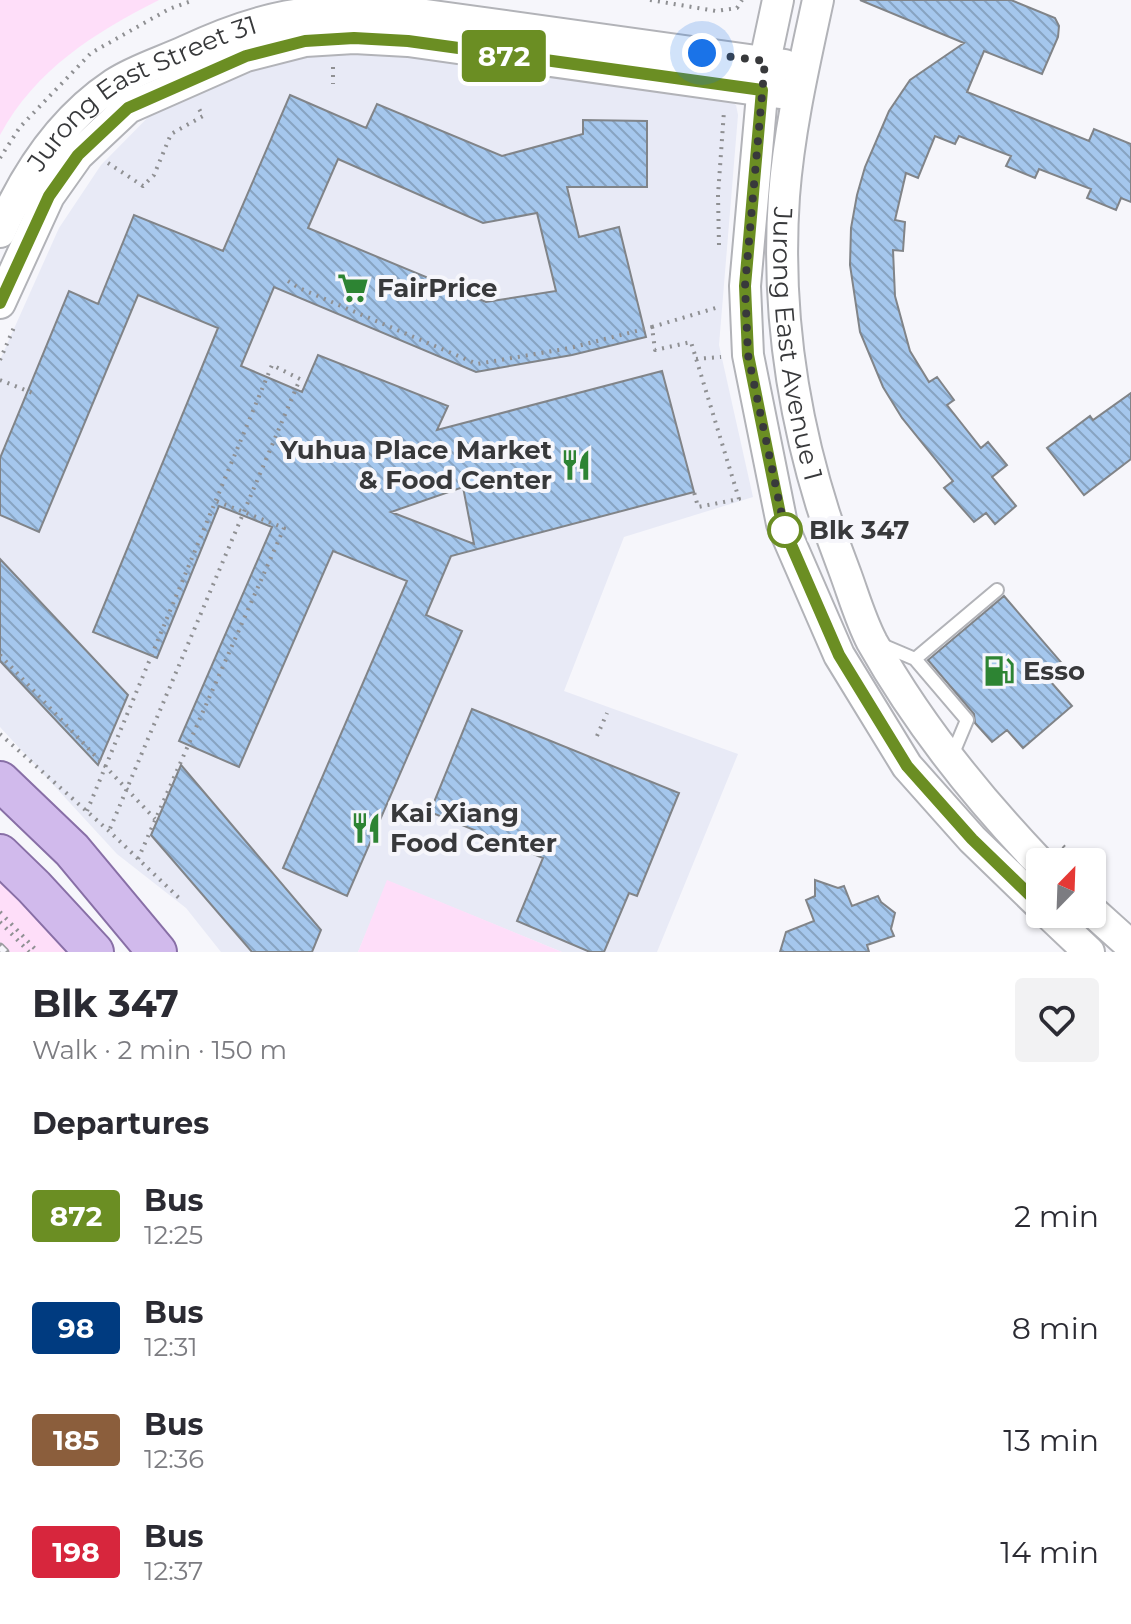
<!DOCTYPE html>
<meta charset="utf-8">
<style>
:root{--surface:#fff;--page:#f2f2f3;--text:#2b2b33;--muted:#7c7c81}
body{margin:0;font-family:Montserrat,sans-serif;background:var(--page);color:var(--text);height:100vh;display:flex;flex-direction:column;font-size:30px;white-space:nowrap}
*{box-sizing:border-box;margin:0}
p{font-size:26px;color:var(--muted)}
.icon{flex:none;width:44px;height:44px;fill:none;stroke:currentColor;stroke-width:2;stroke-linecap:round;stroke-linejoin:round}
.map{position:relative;height:952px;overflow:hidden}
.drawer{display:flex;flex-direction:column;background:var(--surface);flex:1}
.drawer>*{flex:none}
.badge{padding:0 16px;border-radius:6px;font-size:28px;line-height:52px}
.needle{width:52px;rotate:23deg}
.controls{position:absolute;left:1026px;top:848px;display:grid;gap:16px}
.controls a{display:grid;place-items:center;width:80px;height:80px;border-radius:8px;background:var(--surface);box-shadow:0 2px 6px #0004;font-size:40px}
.you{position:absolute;width:40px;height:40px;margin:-20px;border:6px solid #fff;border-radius:50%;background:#1a73e8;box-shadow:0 0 0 12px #1a73e833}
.map>.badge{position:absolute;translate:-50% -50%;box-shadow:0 0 0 4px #fff}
h2{padding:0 32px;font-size:30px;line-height:72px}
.round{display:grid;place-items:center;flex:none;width:84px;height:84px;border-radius:8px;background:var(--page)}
.summary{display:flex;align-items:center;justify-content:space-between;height:136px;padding:0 32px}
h1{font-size:38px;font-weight:700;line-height:60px}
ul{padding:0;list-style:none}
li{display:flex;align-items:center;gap:24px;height:112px;padding:0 32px}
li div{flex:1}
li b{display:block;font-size:30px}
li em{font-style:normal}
li .badge{min-width:88px;font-weight:700;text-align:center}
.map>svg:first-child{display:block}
.built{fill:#e8eaf6}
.park{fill:#fedef9}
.building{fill:url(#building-back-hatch);stroke:#818488;stroke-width:2;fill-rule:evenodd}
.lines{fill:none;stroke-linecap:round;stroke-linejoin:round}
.service-casing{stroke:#b2b3b8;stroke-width:16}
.tertiary-casing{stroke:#b2b3b8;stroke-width:34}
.primary-casing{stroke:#886fa6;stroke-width:42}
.path{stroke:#8f9093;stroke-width:4;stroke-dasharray:2 6;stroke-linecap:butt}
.service{stroke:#fff;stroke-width:12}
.tertiary{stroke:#fff;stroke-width:30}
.primary{stroke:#d1baec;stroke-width:38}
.rail-casing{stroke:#9c9da1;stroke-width:9}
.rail{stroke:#f6f6fb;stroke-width:6;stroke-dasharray:18;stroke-linecap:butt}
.line-casing{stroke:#fff;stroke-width:18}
.line{stroke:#6b8e23;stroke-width:12}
.walk{stroke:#38393b;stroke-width:8;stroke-dasharray:0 14.4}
.stop-dot{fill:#fff;stroke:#6b8e23;stroke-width:4}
.labels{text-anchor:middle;stroke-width:8;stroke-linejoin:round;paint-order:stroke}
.street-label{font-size:26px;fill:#38393b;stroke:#f6f6fb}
.poi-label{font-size:26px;font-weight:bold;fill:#38393b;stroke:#f6f6fb;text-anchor:start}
.stop-label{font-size:26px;font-weight:bold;fill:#38393b;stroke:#f6f6fb;text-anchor:start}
</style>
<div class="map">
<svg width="1131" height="952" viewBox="0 0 1131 952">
<defs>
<pattern id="building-back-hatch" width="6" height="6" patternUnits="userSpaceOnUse" patternTransform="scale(2)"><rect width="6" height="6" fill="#a5c7ed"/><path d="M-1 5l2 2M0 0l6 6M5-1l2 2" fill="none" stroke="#87a3c1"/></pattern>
</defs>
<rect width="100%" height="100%" fill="#f6f6fb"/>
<path class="built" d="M341 42 727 98 736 105 738 115 719 345 753 497 624 537 564 691 738 754 657 952H562L388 881 358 952H221L186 908 117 854 0 727V360L59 228 101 165 164 101 259 57Z"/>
<path class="park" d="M0 0H159C94 33 36 69 0 135Z
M0 854 94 952H0Z
M387 880 562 952H358Z"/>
<path class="building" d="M860 0H1011L1055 18 1059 26 1058 37 1042 74 984 51 967 92 1089 141 1094 129 1131 144V202L1121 198 1116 210 1087 198 1091 189 1039 169 1035 178 1006 166 1011 156 959 136 955 144 935 136 918 178 906 173 895 220 905 222 903 251 893 250 895 296 910 351 929 382 937 377 954 400 947 405 981 448 988 442 1007 465 992 477 1016 506 995 524 986 513 974 522 944 488 953 481 902 418 883 387 860 332 850 265 851 228 857 195 865 167 889 111 910 80 964 43Z
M290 95 366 128 377 104 502 156 583 134V120L647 121V187H567L579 237 619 227 646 337 572 355 476 372 274 287 241 366 302 392 318 355 448 406 437 430 662 371 694 492 451 556 426 615 462 631 347 896 283 868 407 581 333 551 239 767 179 741 272 527 219 506 157 658 93 632 218 328 138 295 39 532 0 515V458L69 291 98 304 134 215 223 251ZM338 159 483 223 537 213 556 291 486 302 308 228ZM463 487 474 544 391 512Z
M1131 393V459L1084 495 1047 448 1090 416 1093 420Z
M0 559 128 695 98 765 0 661Z
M1004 596 1066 668 1050 681 1072 706 1023 748 1007 730 992 742 975 723 974 714 928 660Z
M472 709 679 793 637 896 629 893 604 952H590L517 921 543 858 430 812Z
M181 765 321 930 312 952H252L151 835Z
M815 880 838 888 844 886 852 906 878 896 881 902 895 913 891 929 894 936 867 945 869 952H780L786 932 814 921 806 900 815 896Z"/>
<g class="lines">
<defs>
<path id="service" d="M882 645 915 659 967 720 951 758
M915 659 997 590"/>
<g id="tertiary">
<path d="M778 0 765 61 745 286 748 355 782 524 839 655 907 766 972 839 1040 905"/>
<path id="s1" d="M818 0C804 65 789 130 784 196 775 326 799 455 846 575 854 597 861 621 872 642 918 724 975 795 1040 863"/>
<path id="s2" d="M0 232C25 174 60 120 114 84 135 70 162 62 186 51 222 34 262 19 302 14 338 9 375 12 411 13L785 65"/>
<path d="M0 303 49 196 78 155 128 108 246 56 305 41 354 38 408 41 780 93"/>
<path d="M1092 911 1131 946"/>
<path d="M1049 914 1089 952"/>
</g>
<path id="primary" d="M0 781 72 850 157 952
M0 854 34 887 94 952"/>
</defs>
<use href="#service" class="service-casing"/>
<use href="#tertiary" class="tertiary-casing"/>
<use href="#primary" class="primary-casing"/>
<path class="path" d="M650 0 716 11 737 8 742 0
M333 67V84
M0 158 20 127 91 53 169 9 194 0
M108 163 143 186 154 175 171 134 203 116 198 107 200 105
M719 245 718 195 724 111
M288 281 299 288 477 364 570 348 652 327 655 350 691 342 739 499 698 507 694 492
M652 327 719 307
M696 359 721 357
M0 360 15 325
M0 380 35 394
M0 655 155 819
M0 734 109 831 179 898
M597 736 607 713
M87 811 272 365 300 379 109 831
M1063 846 1079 862
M138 859 284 528 216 501
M1092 875 1101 885
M0 912 38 952
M0 922 29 952"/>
<use href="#service" class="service"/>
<use href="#tertiary" class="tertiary"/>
<use href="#primary" class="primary"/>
<defs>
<path id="rail" d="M0 947 5 952"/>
</defs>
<use href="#rail" class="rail-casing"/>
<use href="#rail" class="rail"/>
</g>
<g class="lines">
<defs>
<path id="line" d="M0 303 49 196 78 155 128 108 246 56 305 41 354 38 408 41 762 90 745 286 748 355 782 524 839 655 907 766 972 839 1040 905"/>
</defs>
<use href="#line" class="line-casing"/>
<use href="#line" class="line"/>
<path class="walk" d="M702 53 765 61 745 286 748 355 785 530"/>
</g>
<defs>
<symbol id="supermarket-bare" viewBox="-9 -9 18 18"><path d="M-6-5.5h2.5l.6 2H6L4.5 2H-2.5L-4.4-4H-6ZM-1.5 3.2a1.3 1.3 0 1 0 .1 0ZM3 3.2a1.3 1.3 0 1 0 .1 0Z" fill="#2d8433" stroke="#f6f6fb" stroke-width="2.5" paint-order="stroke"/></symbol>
<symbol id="restaurant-bare" viewBox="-9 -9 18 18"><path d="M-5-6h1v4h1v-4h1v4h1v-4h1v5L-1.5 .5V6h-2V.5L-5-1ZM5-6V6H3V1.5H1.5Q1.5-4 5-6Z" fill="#2d8433" stroke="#f6f6fb" stroke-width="2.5" paint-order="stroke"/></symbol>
<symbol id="fuel-bare" viewBox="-9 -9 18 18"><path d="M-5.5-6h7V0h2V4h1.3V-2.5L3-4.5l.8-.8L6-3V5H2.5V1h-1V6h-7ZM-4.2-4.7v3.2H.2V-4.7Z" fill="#2d8433" stroke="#f6f6fb" stroke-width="2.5" paint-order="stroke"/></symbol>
</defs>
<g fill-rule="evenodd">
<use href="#supermarket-bare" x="331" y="266" width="44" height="44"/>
<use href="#restaurant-bare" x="554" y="443" width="44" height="44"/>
<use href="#fuel-bare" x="977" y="649" width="44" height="44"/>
<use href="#restaurant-bare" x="344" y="806" width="44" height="44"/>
</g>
<circle class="stop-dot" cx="785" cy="530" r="16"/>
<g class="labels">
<g class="street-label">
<text dy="9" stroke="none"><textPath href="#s2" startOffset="208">Jurong East Street 31</textPath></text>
<text dy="9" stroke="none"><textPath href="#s1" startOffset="348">Jurong East Avenue 1</textPath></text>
</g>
<g class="poi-label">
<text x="377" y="297">FairPrice</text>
<text x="552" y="459" text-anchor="end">Yuhua Place Market<tspan x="552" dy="30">&amp; Food Center</tspan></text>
<text x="1023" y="680">Esso</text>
<text x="390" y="822">Kai Xiang<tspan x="390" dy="30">Food Center</tspan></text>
</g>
<g class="stop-label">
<text x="809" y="539">Blk 347</text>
</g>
</g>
</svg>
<div class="controls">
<a><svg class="needle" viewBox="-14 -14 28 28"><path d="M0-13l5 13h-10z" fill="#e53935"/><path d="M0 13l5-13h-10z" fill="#7c7c81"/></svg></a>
</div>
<div class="you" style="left:702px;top:53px"></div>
<b class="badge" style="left:504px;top:56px;background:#6b8e23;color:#fff">872</b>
</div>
<section class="drawer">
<div class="summary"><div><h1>Blk 347</h1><p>Walk · 2 min · 150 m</p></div><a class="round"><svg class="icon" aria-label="heart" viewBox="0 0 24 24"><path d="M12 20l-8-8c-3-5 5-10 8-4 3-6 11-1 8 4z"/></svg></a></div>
<h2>Departures</h2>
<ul>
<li><span class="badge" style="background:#6b8e23;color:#fff">872</span><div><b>Bus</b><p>12:25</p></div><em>2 min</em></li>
<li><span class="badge" style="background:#003b80;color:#fff">98</span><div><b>Bus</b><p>12:31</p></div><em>8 min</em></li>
<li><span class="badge" style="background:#8b5e3c;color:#fff">185</span><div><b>Bus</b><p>12:36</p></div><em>13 min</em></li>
<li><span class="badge" style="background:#d7263d;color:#fff">198</span><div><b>Bus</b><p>12:37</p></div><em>14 min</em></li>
</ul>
</section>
